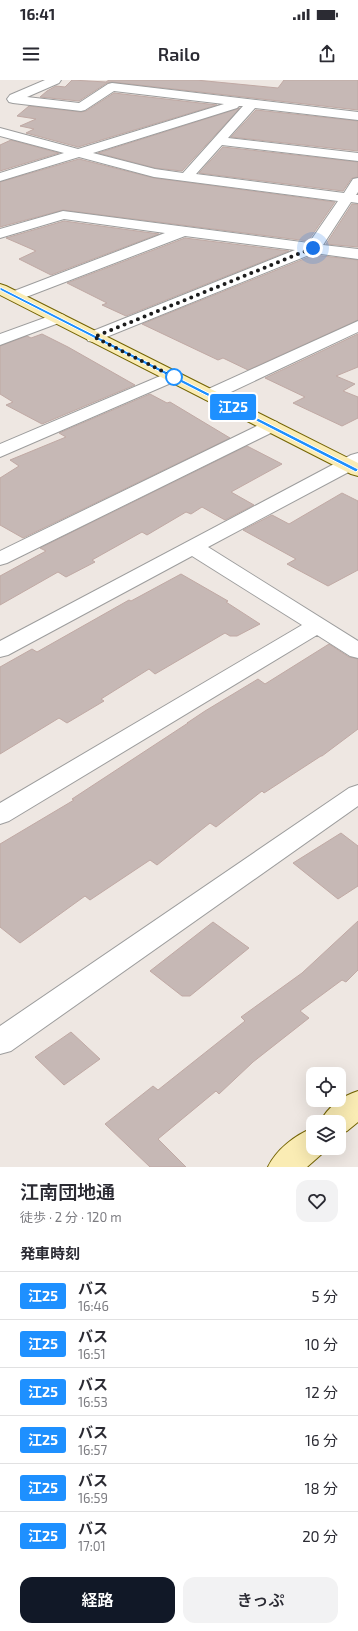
<!DOCTYPE html>
<html lang="ja">
<meta charset="utf-8">
<style>
:root{--surface:#fff;--page:#f2f2f3;--text:#2b2b33;--muted:#7c7c81;--line:#e1e1e2;--accent:#111827}
body{margin:0;font-family:"Exo 2","Noto Sans JP",sans-serif;background:var(--page);color:var(--text);height:100vh;display:flex;flex-direction:column;font-size:15px;white-space:nowrap}
*{box-sizing:border-box;margin:0}
p{font-size:13px;color:var(--muted)}
.icon{flex:none;width:22px;height:22px;fill:none;stroke:currentColor;stroke-width:2;stroke-linecap:round;stroke-linejoin:round}
.map{position:relative;height:1087px;overflow:hidden}
.panel{display:flex;flex-direction:column;background:var(--surface);flex:1}
.panel>*{flex:none}
.badge{padding:0 8px;border-radius:3px;font-size:14px;line-height:26px}
.tools{position:absolute;left:306px;top:987px;display:grid;gap:8px}
.tools a{display:grid;place-items:center;width:40px;height:40px;border-radius:8px;background:var(--surface);box-shadow:0 4px 16px #0002;font-size:20px}
.you{position:absolute;width:20px;height:20px;margin:-10px;border:3px solid #fff;border-radius:50%;background:#1a73e8;box-shadow:0 0 0 6px #1a73e833}
.map>.badge{position:absolute;translate:-50% -50%;box-shadow:0 0 0 2px #fff}
h2{padding:0 20px;font-size:15px;line-height:36px}
.round{display:grid;place-items:center;flex:none;width:42px;height:42px;border-radius:12px;background:var(--page)}
.headline{display:flex;align-items:center;justify-content:space-between;height:68px;padding:0 20px}
h1{font-size:19px;font-weight:600;line-height:30px}
.cta{display:flex;gap:8px;margin-top:auto;padding:8px 20px}
.cta a{flex:1;height:46px;border-radius:12px;background:var(--accent);color:#fff;font-size:16px;font-weight:600;line-height:46px;text-align:center}
.cta a+a{background:var(--page);color:var(--text)}
ul{padding:0;list-style:none}
li{display:flex;align-items:center;gap:12px;height:48px;padding:0 20px;border-top:1px solid var(--line)}
li div{flex:1}
li b{display:block;font-size:15px}
li em{font-style:normal}
li .badge{min-width:44px;font-weight:700;text-align:center}
.status{display:flex;justify-content:space-between;align-items:center;height:28px;padding:0 20px;background:var(--surface);direction:ltr}
.status svg{height:11px;fill:currentColor}
header{display:flex;justify-content:space-between;align-items:center;height:52px;padding:0 20px;background:var(--surface);font-size:18px;font-weight:600}
.map>svg:first-child{display:block}
.building{fill:#c6b8b5;stroke:#c0a9a4}
.lines{fill:none;stroke-linecap:round;stroke-linejoin:round}
.street-casing{stroke:#9d9d9d;stroke-width:2}
.secondary-casing{stroke:#746403;stroke-width:2}
.street{fill:#fff;fill-rule:evenodd}
.secondary{fill:#faecb4;fill-rule:evenodd}
.line{fill:#1e90ff;stroke:#fff}
.walk{stroke:#1c1c1c;stroke-width:4;stroke-dasharray:0 7.2}
.stop-dot{fill:#fff;stroke:#1e90ff;stroke-width:2}
</style>
<div class="status"><b>16:41</b><svg viewBox="0 0 49 12"><path d="M0 12V9h3v3zM5 12V6h3v6zM10 12V3h3v9zM15 12V0h3v12zM26 1h20v11H26zM47 4h2v5h-2z"/></svg></div>
<header><svg class="icon" aria-label="menu" viewBox="0 0 24 24"><path d="M4 6h16M4 12h16M4 18h16"/></svg>Railo<svg class="icon" aria-label="share" viewBox="0 0 24 24"><path d="M12 15V3M7 8l5-5 5 5M5 13v7h14v-7"/></svg></header>
<div class="map">
<svg width="358" height="1087" viewBox="0 0 358 1087">
<rect width="100%" height="100%" fill="#eee7e2"/>
<path class="building" d="M72 0 106 2 109 0H196L278 8 284 0H358V30L112 2 107 3 79 21 40 17 47 11 56 6 65 7Z
M114 13 217 25 78 67 26 53 34 49 20 46 36 39 17 36 29 26 81 32 86 31Z
M240 28 182 91 155 88 98 73Z
M256 30 358 41V71L231 57Z
M11 60 59 73 0 91V65Z
M223 67 358 82V97L352 98 343 111 199 93Z
M79 79 154 98 335 122 308 161 63 130 0 147V102Z
M352 124H358V167L326 164Z
M64 141 159 154 51 195 19 179 36 171 6 158Z
M185 158 289 171 126 236 102 225 107 223 67 203Z
M314 175 358 180V240L248 290 223 278 218 280 142 244Z
M42 254 68 267 135 305 42 344 6 325 13 322 0 314V266L27 256 31 258Z
M358 254V287L336 296 355 304 343 311 358 317V338L342 346 293 323 305 317 265 298Z
M150 314 167 323 170 322 230 358 23 458 0 445V398L19 386 10 380 66 357 59 353Z
M247 366 282 384 231 412 254 425 225 440 202 427 191 434 186 432 147 455 142 452 92 480 95 482 66 497 58 492 0 525V496L46 471 40 468Z
M342 413 358 421V490L328 506 287 484 296 479 243 450 272 435 289 444Z
M181 494 228 521 226 522 260 544 237 556H230L225 553 155 594 149 589 101 619 104 621 67 643 59 638 0 674V587L32 569 37 572 129 520 131 521Z
M329 564 349 577 358 579V649L322 676H321L264 713 262 711 216 747 210 743 157 785 150 780 90 820 85 816 20 863 0 847V764L74 720 72 719 188 643H187L205 631 258 599 265 604Z
M341 753 358 766V806L338 819 293 783Z
M358 841V890L346 902 342 900 300 931 309 938 253 982 219 1014 216 1011 158 1059 186 1087H150L105 1044 153 1006 158 1010 245 941 241 937 302 893Z
M213 842 249 868 190 916H182L150 891Z
M71 952 100 979 64 1005 35 977Z"/>
<g class="lines">
<defs>
<path id="street" d="M45 0H61L59 3 27 17 79 23 108 4 112 3 358 32V40L255 28 228 58 358 73V81L222 65 196 94 344 113 353 99 358 98V112L356 115H358V123L351 122 323 165 358 169V179L314 173 94 262 88 261 86 257 88 253 295 170 185 156 21 219 15 221 9 219 7 216 9 213 165 153 64 139 0 158V149L63 131 309 163 338 121 154 97 79 77 0 101V93L64 73 0 56V48L78 69 224 24 114 11 85 30 81 31 13 23 9 22 7 19 10 15ZM239 26H243L183 93 155 89 93 73 237 28Z
M58 233 64 235 66 238 64 241 0 265V254Z
M358 241V252L216 319 210 320 204 319 201 315 204 311Z
M172 291 178 292 181 296 178 300 0 377V364Z
M271 340 277 342 280 346 277 350 7 483 0 485V471L265 342Z
M358 373V387L208 467 358 561V578L350 576 317 555 9 741 0 744V723L302 545 192 476 8 575 0 577V561L351 375Z
M358 705V726L11 971 0 974V946L349 708Z"/>
<path id="secondary" d="M0 204 6 206 358 383V396L351 394 0 215Z
M358 1011V1042L347 1051 339 1054V1042H320C328 1027 342 1016 358 1011Z
M313 1048V1068H326L324 1072 307 1087H268C276 1070 295 1055 313 1048Z"/>
</defs>
<use href="#street" class="street-casing"/>
<use href="#secondary" class="secondary-casing"/>
<use href="#street" class="street"/>
<use href="#secondary" class="secondary"/>
</g>
<path class="line" d="M0 207 358 389V390L356 392 0 210Z"/>
<g class="lines">
<path class="walk" d="M174 297 94 257 313 168"/>
</g>
<circle class="stop-dot" cx="174" cy="297" r="8"/>
</svg>
<div class="tools">
<a><svg class="icon" aria-label="locate" viewBox="0 0 24 24"><circle cx="12" cy="12" r="6"/><path d="M12 2v4M12 18v4M2 12h4M18 12h4"/></svg></a>
<a><svg class="icon" aria-label="layers" viewBox="0 0 24 24"><path d="M12 4l9 5-9 5-9-5zM3 14l9 5 9-5"/></svg></a>
</div>
<div class="you" style="left:313px;top:168px"></div>
<b class="badge" style="left:233px;top:327px;background:#1e90ff;color:#fff">江25</b>
</div>
<section class="panel">
<div class="headline"><div><h1>江南団地通</h1><p>徒歩 · 2 分 · 120 m</p></div><a class="round"><svg class="icon" aria-label="heart" viewBox="0 0 24 24"><path d="M12 20l-8-8c-3-5 5-10 8-4 3-6 11-1 8 4z"/></svg></a></div>
<h2>発車時刻</h2>
<ul>
<li><span class="badge" style="background:#1e90ff;color:#fff">江25</span><div><b>バス</b><p>16:46</p></div><em>5 分</em></li>
<li><span class="badge" style="background:#1e90ff;color:#fff">江25</span><div><b>バス</b><p>16:51</p></div><em>10 分</em></li>
<li><span class="badge" style="background:#1e90ff;color:#fff">江25</span><div><b>バス</b><p>16:53</p></div><em>12 分</em></li>
<li><span class="badge" style="background:#1e90ff;color:#fff">江25</span><div><b>バス</b><p>16:57</p></div><em>16 分</em></li>
<li><span class="badge" style="background:#1e90ff;color:#fff">江25</span><div><b>バス</b><p>16:59</p></div><em>18 分</em></li>
<li><span class="badge" style="background:#1e90ff;color:#fff">江25</span><div><b>バス</b><p>17:01</p></div><em>20 分</em></li>
</ul>
<div class="cta"><a>経路</a><a>きっぷ</a></div>
</section>
